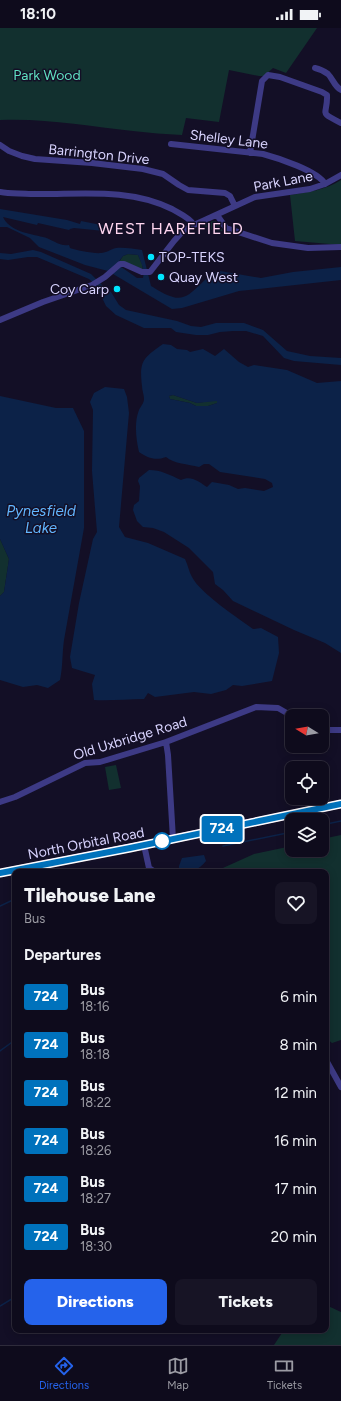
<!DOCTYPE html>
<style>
:root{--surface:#0e0b1c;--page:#171425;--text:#f1f3f6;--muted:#9b9ba3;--line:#2e2b3b;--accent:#2563eb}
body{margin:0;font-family:Figtree,sans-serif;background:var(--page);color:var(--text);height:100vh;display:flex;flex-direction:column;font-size:15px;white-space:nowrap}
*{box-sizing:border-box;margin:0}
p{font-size:13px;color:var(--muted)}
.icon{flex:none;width:22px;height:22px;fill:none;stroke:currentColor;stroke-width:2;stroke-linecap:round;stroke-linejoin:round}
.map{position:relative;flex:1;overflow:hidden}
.sheet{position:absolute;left:12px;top:841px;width:317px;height:464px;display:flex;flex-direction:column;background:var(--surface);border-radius:8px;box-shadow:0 2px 10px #0003,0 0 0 1px var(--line)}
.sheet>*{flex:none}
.badge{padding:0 8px;border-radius:3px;font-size:14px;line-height:26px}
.needle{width:26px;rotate:281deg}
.controls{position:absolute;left:285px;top:681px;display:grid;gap:8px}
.controls a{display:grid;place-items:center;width:44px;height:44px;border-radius:8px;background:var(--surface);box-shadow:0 2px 10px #0003,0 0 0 1px var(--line);font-size:20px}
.map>.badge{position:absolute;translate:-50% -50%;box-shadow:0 0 0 2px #fff}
h2{padding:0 12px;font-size:15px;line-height:36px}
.round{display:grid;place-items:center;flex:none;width:42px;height:42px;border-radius:8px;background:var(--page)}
.headline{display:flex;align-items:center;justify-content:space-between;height:68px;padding:0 12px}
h1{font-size:19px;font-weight:800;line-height:30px}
.button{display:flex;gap:8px;margin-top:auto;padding:8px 12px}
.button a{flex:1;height:46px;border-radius:8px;background:var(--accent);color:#fff;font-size:16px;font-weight:800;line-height:46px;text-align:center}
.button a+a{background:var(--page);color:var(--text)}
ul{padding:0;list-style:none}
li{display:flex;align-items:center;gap:12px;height:48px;padding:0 12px}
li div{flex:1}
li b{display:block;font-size:15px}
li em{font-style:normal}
li .badge{min-width:44px;font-weight:700;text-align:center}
.status{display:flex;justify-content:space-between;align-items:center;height:28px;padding:0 20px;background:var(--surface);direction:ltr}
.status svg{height:11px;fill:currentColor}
.dock{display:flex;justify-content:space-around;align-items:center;height:56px;border-top:1px solid var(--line);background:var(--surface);font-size:11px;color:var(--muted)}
.dock a{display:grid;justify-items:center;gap:2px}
.dock .active{color:var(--accent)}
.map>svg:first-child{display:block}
.green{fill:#12302f}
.water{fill:#0c2248;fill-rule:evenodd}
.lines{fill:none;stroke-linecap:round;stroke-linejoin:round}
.stream{stroke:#0c2248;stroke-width:1.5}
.minor{stroke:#3d3a85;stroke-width:6}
.major{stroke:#c25bff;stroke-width:8}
.line-casing{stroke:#fff;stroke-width:9}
.line{stroke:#0072bc;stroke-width:6}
.poi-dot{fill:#00e5ff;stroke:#130f26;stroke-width:1.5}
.stop-dot{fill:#fff;stroke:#0072bc;stroke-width:2}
.labels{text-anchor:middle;stroke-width:3;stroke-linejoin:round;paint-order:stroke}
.park-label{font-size:14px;fill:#5fe0c0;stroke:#130f26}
.street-label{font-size:14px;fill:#d9d4ff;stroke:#130f26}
.poi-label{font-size:14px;fill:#d9d4ff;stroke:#130f26;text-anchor:start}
.water-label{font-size:15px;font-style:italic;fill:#62b6ff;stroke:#130f26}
.quarter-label{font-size:16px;letter-spacing:1px;fill:#ffd6f0;stroke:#130f26}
</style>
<div class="status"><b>18:10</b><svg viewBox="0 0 49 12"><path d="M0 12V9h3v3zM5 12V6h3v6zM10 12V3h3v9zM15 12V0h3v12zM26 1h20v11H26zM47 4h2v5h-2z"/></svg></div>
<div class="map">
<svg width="341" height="1317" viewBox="0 0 341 1317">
<rect width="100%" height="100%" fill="#130f26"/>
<path class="green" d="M0 0H317L286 45 273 40 264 48H259L229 42 219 94 186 90 182 107C166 106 149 105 133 103 88 98 45 90 0 92Z
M341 152V217L295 213 290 167C309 164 325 162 341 152Z
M213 193H216L223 203C215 204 209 201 203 197Z
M128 226 138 227 142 236 143 242 119 234 123 228Z
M173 367 197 375 217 372V375L208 378H196L190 375 170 371 169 368Z
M0 511 9 531 4 564 0 568Z
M116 737 121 760 109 762 105 739Z
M341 807V1012L332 1015 326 1010V844H214L254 826 292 818V822H322V811Z
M328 1278 341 1284V1317H274L284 1302H326V1279Z"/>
<path class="water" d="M0 181 67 192 80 196 81 193 106 198 104 203 74 200 70 201 69 202 38 195 37 197 3 189C9 203 30 206 43 209 52 211 60 219 69 217L70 220C75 222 95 226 101 225 106 225 111 221 116 220 124 219 134 221 142 222L151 258C158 262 165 267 173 269 192 275 202 247 220 243L261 250 293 244 341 239V252L239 263 182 280 172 281 108 243 85 237 39 219 30 210 7 199H0ZM128 226 138 227C141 234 145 242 143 250H137L117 236 123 228Z
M33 222 41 224 91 246 103 258 111 264 119 277 126 282 177 293 191 298 201 299 216 295H244L263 302 287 323 310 328 341 330V337L294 333 284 330 263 308 246 303H233L220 304 208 307H196L176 304 171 300H144L116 287 106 278 96 257 89 251 37 229H28L8 232 0 231V225L11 226Z
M163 316 171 317 177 321 187 322 190 324 203 321 215 328 224 321 239 334 248 339 254 337 287 342 317 355 341 353V625L325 615 294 602 233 573 223 562 215 556 213 544 189 520 164 504 153 500 143 499 137 493 133 482 134 477 139 473 140 458 138 453 139 450 149 442C161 442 170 447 181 452 191 447 198 453 207 459L212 454 229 457 238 461 245 460 264 463 273 459 272 455 265 451 220 444 209 436H204L199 439C188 436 174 436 166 429 155 433 148 430 139 424 136 411 134 394 139 382 141 378 144 375 144 371 144 367 142 362 142 358 139 333 143 330 163 316ZM173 367 197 375 217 373V375L208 378H196L190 375 170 371 169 368Z
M105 359 124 361 127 369 129 385 119 499 125 509 148 515 185 531C188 537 189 544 192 549 200 565 238 590 253 601L261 600 278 609 279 625 272 653 242 658 233 657 226 662 211 666 194 664 155 669 148 665 144 671C127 671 110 673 94 672L92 656 95 647 72 640 70 629 79 575 93 511 97 504 92 443 93 382 90 374 94 365Z
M0 368 56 380H73L84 403V500L64 612C62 626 63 638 60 652L48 660 37 657 23 659 0 652V568L4 564 9 531 0 511Z
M204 827 206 833C199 842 192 844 179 844V838L182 830Z"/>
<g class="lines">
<path class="stream" d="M322 797 341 793
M223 818 292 804
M0 878 15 871
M0 1023 15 1012
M0 1278 15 1269"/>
<path class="minor" d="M315 40C320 41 324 43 328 46 333 51 334 58 341 62
M171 116 263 126C278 130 318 143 325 156
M0 117 9 123 22 128 35 131 92 135 143 141 163 146 179 157 188 162 225 165 230 168 235 178
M250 125 262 53 268 47 280 49 322 64 327 67C328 88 317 83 341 95
M0 164C10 166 20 165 31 166 78 167 128 159 172 181 180 186 189 189 194 197
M217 187 226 200 272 215 308 220 341 219
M0 292 43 274 92 257 105 249 120 236H124L142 244H150L174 213 183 203 194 197 255 169 310 161 325 156 341 147
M322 702H341
M166 714 168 727 173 811
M0 774 15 769 85 735 100 734 166 714 256 679 278 680 292 688
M144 817 149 840 155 844
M326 1032 341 1059"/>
<path class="major" d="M0 845 144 817 341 776"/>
</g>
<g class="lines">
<defs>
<path id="line" d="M0 845 130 820 341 776"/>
</defs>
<use href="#line" class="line-casing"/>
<use href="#line" class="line"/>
</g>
<g class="poi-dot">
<circle cx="151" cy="229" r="4"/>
<circle cx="161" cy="249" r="4"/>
<circle cx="117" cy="261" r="4"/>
</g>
<circle class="stop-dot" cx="162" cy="813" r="8"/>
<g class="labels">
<g class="park-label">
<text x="47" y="52">Park Wood</text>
</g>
<g class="street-label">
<text transform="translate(229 111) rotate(7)" y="5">Shelley Lane</text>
<text transform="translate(99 126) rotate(6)" y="5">Barrington Drive</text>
<text transform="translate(283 153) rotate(-11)" y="5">Park Lane</text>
<text transform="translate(130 710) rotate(-17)" y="5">Old Uxbridge Road</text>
<text transform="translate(86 815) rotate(-11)" y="5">North Orbital Road</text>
</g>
<g class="poi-label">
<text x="159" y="234">TOP-TEKS</text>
<text x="169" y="254">Quay West</text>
<text x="109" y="266" text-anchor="end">Coy Carp</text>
</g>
<g class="water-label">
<text x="41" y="488">Pynesfield<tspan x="41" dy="17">Lake</tspan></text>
</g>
<g class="quarter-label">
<text x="171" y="206">WEST HAREFIELD</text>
</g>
</g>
</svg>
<div class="controls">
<a><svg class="needle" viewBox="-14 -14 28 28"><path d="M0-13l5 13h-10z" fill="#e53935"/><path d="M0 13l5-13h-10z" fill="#9b9ba3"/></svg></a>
<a><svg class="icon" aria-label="locate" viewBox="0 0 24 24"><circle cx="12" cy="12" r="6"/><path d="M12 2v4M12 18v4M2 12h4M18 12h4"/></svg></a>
<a><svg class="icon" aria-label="layers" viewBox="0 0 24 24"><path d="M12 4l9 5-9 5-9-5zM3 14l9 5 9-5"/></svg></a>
</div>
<b class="badge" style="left:222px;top:801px;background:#0072bc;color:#fff">724</b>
<section class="sheet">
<div class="headline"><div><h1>Tilehouse Lane</h1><p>Bus</p></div><a class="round"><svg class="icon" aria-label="heart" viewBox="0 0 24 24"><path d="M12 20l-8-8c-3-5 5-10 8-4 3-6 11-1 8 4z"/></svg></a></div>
<h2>Departures</h2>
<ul>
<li><span class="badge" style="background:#0072bc;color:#fff">724</span><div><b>Bus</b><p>18:16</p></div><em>6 min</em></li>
<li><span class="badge" style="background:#0072bc;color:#fff">724</span><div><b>Bus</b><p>18:18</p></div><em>8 min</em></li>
<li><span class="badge" style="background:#0072bc;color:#fff">724</span><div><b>Bus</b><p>18:22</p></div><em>12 min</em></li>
<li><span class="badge" style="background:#0072bc;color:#fff">724</span><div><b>Bus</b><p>18:26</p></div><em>16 min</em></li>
<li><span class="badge" style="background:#0072bc;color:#fff">724</span><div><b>Bus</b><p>18:27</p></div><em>17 min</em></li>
<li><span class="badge" style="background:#0072bc;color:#fff">724</span><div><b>Bus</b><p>18:30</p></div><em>20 min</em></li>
</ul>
<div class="button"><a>Directions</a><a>Tickets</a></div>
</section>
</div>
<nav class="dock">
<a class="active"><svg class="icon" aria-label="directions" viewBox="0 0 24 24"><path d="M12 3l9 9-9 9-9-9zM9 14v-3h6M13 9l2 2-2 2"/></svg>Directions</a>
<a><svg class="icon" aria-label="map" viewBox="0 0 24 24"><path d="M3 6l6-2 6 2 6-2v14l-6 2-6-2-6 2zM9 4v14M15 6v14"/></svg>Map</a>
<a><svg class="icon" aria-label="tickets" viewBox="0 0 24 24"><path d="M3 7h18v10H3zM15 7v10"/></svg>Tickets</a>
</nav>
